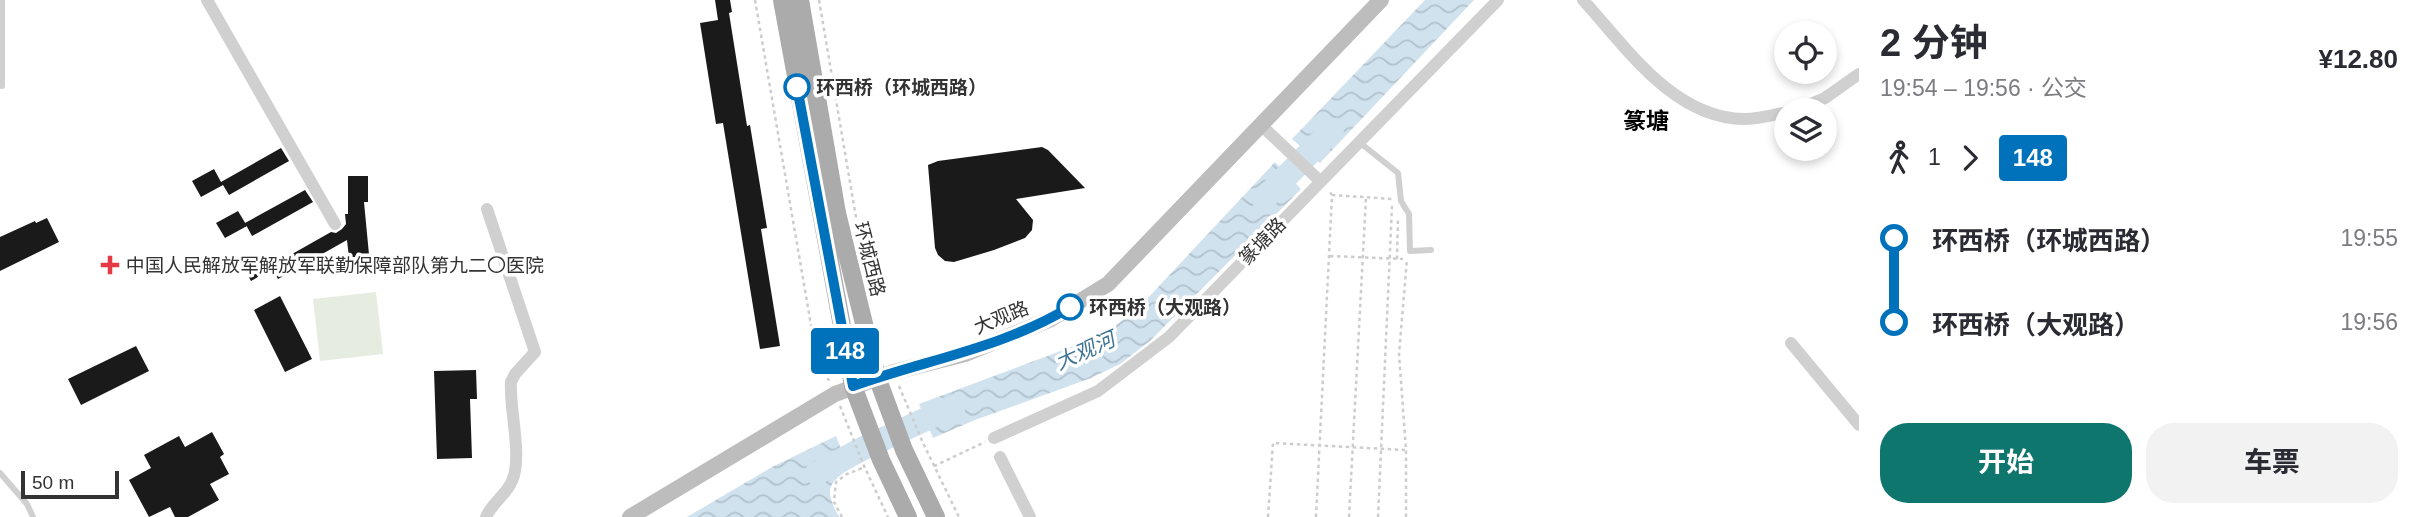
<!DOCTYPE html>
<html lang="zh">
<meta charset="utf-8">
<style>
:root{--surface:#fff;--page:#f2f2f3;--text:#2b2b33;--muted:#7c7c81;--accent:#0f766e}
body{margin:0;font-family:Arial,"Noto Sans SC",sans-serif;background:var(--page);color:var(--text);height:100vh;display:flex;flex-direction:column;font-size:26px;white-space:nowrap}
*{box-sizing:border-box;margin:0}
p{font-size:23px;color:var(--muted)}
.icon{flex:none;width:38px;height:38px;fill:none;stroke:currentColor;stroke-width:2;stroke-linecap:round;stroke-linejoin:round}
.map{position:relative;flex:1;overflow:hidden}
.panel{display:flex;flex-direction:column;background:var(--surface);width:560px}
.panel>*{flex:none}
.badge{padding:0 14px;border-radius:5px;font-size:24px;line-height:46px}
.buttons{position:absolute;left:1774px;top:21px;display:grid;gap:14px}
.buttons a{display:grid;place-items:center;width:63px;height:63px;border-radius:50%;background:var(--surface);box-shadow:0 4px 10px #0003;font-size:35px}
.scale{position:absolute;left:21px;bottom:18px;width:98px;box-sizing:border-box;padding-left:7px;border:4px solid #333;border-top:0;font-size:19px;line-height:24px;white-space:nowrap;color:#333;-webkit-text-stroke:5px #fff;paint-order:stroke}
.map>.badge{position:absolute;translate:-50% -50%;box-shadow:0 0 0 4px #fff}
.legs{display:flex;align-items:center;gap:10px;height:77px;padding:0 21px;font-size:23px}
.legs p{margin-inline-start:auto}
.overview{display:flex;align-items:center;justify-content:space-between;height:119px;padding:0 21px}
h1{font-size:38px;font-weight:700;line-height:52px}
.button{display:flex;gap:14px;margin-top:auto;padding:14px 21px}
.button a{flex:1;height:80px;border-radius:28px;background:var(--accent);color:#fff;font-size:28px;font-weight:700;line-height:80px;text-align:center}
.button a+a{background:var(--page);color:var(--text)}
ul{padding:0 21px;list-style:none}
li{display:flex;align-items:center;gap:24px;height:84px;font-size:26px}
li i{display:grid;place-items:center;width:10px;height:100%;margin:0 9px;background:currentColor}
li i::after{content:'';width:18px;height:18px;margin:-9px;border:5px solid;border-radius:50%;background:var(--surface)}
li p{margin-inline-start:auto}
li:first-child i{background:linear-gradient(#0000 50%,currentColor 0)}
li:last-child i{background:linear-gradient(currentColor 50%,#0000 0)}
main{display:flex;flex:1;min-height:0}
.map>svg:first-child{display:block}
.pitch{fill:#e6ecdf}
.water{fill:url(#water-waves)}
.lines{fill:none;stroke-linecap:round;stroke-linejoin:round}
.river{stroke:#cfe2ee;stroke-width:24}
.building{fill:#1a1a1a}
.path{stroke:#cdcdcd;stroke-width:2.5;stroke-dasharray:3.5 3.5;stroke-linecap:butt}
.lane{stroke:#d0d0d0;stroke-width:6}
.street{stroke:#d0d0d0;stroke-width:12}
.secondary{stroke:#bdbdbd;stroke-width:16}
.primary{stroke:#ababab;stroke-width:18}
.line-1-casing{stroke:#fff;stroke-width:16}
.line-1{stroke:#0072bc;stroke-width:10}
.stop-1-dot{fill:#fff;stroke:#0072bc;stroke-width:3.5}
.poi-dot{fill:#e63946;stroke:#fff;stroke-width:2.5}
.labels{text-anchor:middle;stroke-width:7;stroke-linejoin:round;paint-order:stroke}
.stop-label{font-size:19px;font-weight:bold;fill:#333;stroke:#fff;text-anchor:start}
.street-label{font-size:19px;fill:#333;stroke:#fff}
.poi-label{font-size:19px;fill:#333;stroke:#fff;text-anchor:start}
.water-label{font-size:21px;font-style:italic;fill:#3f7597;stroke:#fff}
.quarter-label{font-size:23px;font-weight:bold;fill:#000;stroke:#fff}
</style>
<main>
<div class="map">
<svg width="1859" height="517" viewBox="0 0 1859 517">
<defs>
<pattern id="water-waves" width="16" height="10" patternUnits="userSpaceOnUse" patternTransform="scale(1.75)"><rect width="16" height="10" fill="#cfe2ee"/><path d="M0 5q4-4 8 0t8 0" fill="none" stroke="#b2c2cd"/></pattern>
</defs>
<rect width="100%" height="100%" fill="#fff"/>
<path class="pitch" d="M376 292 383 354 320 361 313 299Z"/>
<path class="water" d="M1425 0H1474L1320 163 1292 139Z
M1275 162 1301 189 1150 341 1120 364 1091 378 975 420 933 438 919 404 1082 343 1113 328 1146 300Z
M836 436 849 469C825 485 826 492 839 517H687L772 467Z"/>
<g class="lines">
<path class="river" d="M1264 199 1332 130
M817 473 864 448 954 406"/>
</g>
<path class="building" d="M715 0H730L732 12 729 13 747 126 750 125 767 228 761 229 780 346 760 349 723 123 716 124 700 23 718 20Z
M1042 147 1048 150 1085 188 1016 199 1033 220 1032 230 1025 238 994 250 954 262 945 261 938 255 935 248 928 165 938 161Z
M281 148 289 161 229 195 223 185 201 197 192 181 214 169 221 182Z
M348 176H368V202H364L370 265 350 267 347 240 278 279 272 269 251 281 242 265 264 253 271 266 331 232 336 233 342 229 346 224 345 214H348Z
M305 190 313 202 252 236 245 223Z
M238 211 247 226 225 238 216 223Z
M47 218 59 242 0 271V237L35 221 36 223Z
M280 296 312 359 285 372 254 310Z
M136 346 149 371 81 405 68 379Z
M476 370 477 399H470L472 458 437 459 434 371Z
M212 432 224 454 220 457 229 474 210 484 219 500 188 517H175L170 507 149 517 129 480 151 468 144 455 179 436 185 447Z"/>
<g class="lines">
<path class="path" d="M755 0 811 325 814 342 829 381
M819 0 859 235
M1332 195 1392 199
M1330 256 1403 259
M1397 259 1398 217
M899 386 923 443 959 517
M840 406 864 466 888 517
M934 466 985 442
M842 517 834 502 836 482 847 474 865 467
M1268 517 1273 443 1405 450
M1316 517 1332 195 1328 190
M1349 517 1366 197
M1378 517 1392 206
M1406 517V450L1399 354 1407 259"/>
<path class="lane" d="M2 0V86
M1359 142 1398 173 1401 201 1409 214 1410 251 1431 250
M0 473 27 504 33 517"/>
<path class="street" d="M207 0 335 224
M1583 0C1626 47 1673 118 1744 119 1758 119 1773 115 1787 112
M1796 110 1825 98 1859 74
M1261 125 1320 181
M1791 343 1859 425
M994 438 1098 391 1169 337 1498 0
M1000 457 1030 517
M486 517C492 503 506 495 512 481 523 457 509 409 511 382L515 374 535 352 487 209"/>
<path class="secondary" d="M630 517 835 394 894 372 965 354 1051 319 1108 284 1381 0"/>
<path class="primary" d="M782 0 853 386 881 460 908 517
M800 0 837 213 877 377 904 450 936 517"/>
</g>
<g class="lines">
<defs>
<path id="line-1" d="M797 87 853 386C925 360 1003 348 1070 307"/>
</defs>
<use href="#line-1" class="line-1-casing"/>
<use href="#line-1" class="line-1"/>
</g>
<g class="stop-1-dot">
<circle cx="797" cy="87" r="12"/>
<circle cx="1070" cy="307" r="12"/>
</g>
<path class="poi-dot" d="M106.5 254.5h7v7h7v7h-7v7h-7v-7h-7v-7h7z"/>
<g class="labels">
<g class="stop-label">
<text x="816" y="94">环西桥（环城西路）</text>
<text x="1089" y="314">环西桥（大观路）</text>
</g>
<g class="street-label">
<text transform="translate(1262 241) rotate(-46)" y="7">篆塘路</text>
<text transform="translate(870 259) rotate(76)" y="7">环城西路</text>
<text transform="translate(1001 317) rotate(-22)" y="7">大观路</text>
</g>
<g class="poi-label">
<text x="126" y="272">中国人民解放军解放军联勤保障部队第九二〇医院</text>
</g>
<g class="water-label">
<text transform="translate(1085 351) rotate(-24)" y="7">大观河</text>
</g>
<g class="quarter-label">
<text x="1646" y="129">篆塘</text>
</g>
</g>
</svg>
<div class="buttons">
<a><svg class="icon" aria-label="locate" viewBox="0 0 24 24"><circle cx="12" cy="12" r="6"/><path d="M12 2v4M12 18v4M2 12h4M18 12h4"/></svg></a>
<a><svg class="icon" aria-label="layers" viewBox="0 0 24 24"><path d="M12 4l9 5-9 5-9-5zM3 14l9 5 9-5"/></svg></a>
</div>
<div class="scale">50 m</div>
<b class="badge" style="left:845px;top:351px;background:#0072bc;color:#fff">148</b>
</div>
<section class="panel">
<div class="overview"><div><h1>2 分钟</h1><p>19:54 – 19:56 · 公交</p></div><b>¥12.80</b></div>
<div class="legs"><svg class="icon" aria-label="walk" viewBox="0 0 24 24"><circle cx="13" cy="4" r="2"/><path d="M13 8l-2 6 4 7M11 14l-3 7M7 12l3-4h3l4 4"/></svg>1<svg class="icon" aria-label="forward" viewBox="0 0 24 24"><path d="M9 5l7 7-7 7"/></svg><b class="badge" style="background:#0072bc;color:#fff">148</b></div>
<ul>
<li><i style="color:#0072bc"></i><b>环西桥（环城西路）</b><p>19:55</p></li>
<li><i style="color:#0072bc"></i><b>环西桥（大观路）</b><p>19:56</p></li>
</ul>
<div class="button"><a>开始</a><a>车票</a></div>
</section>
</main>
